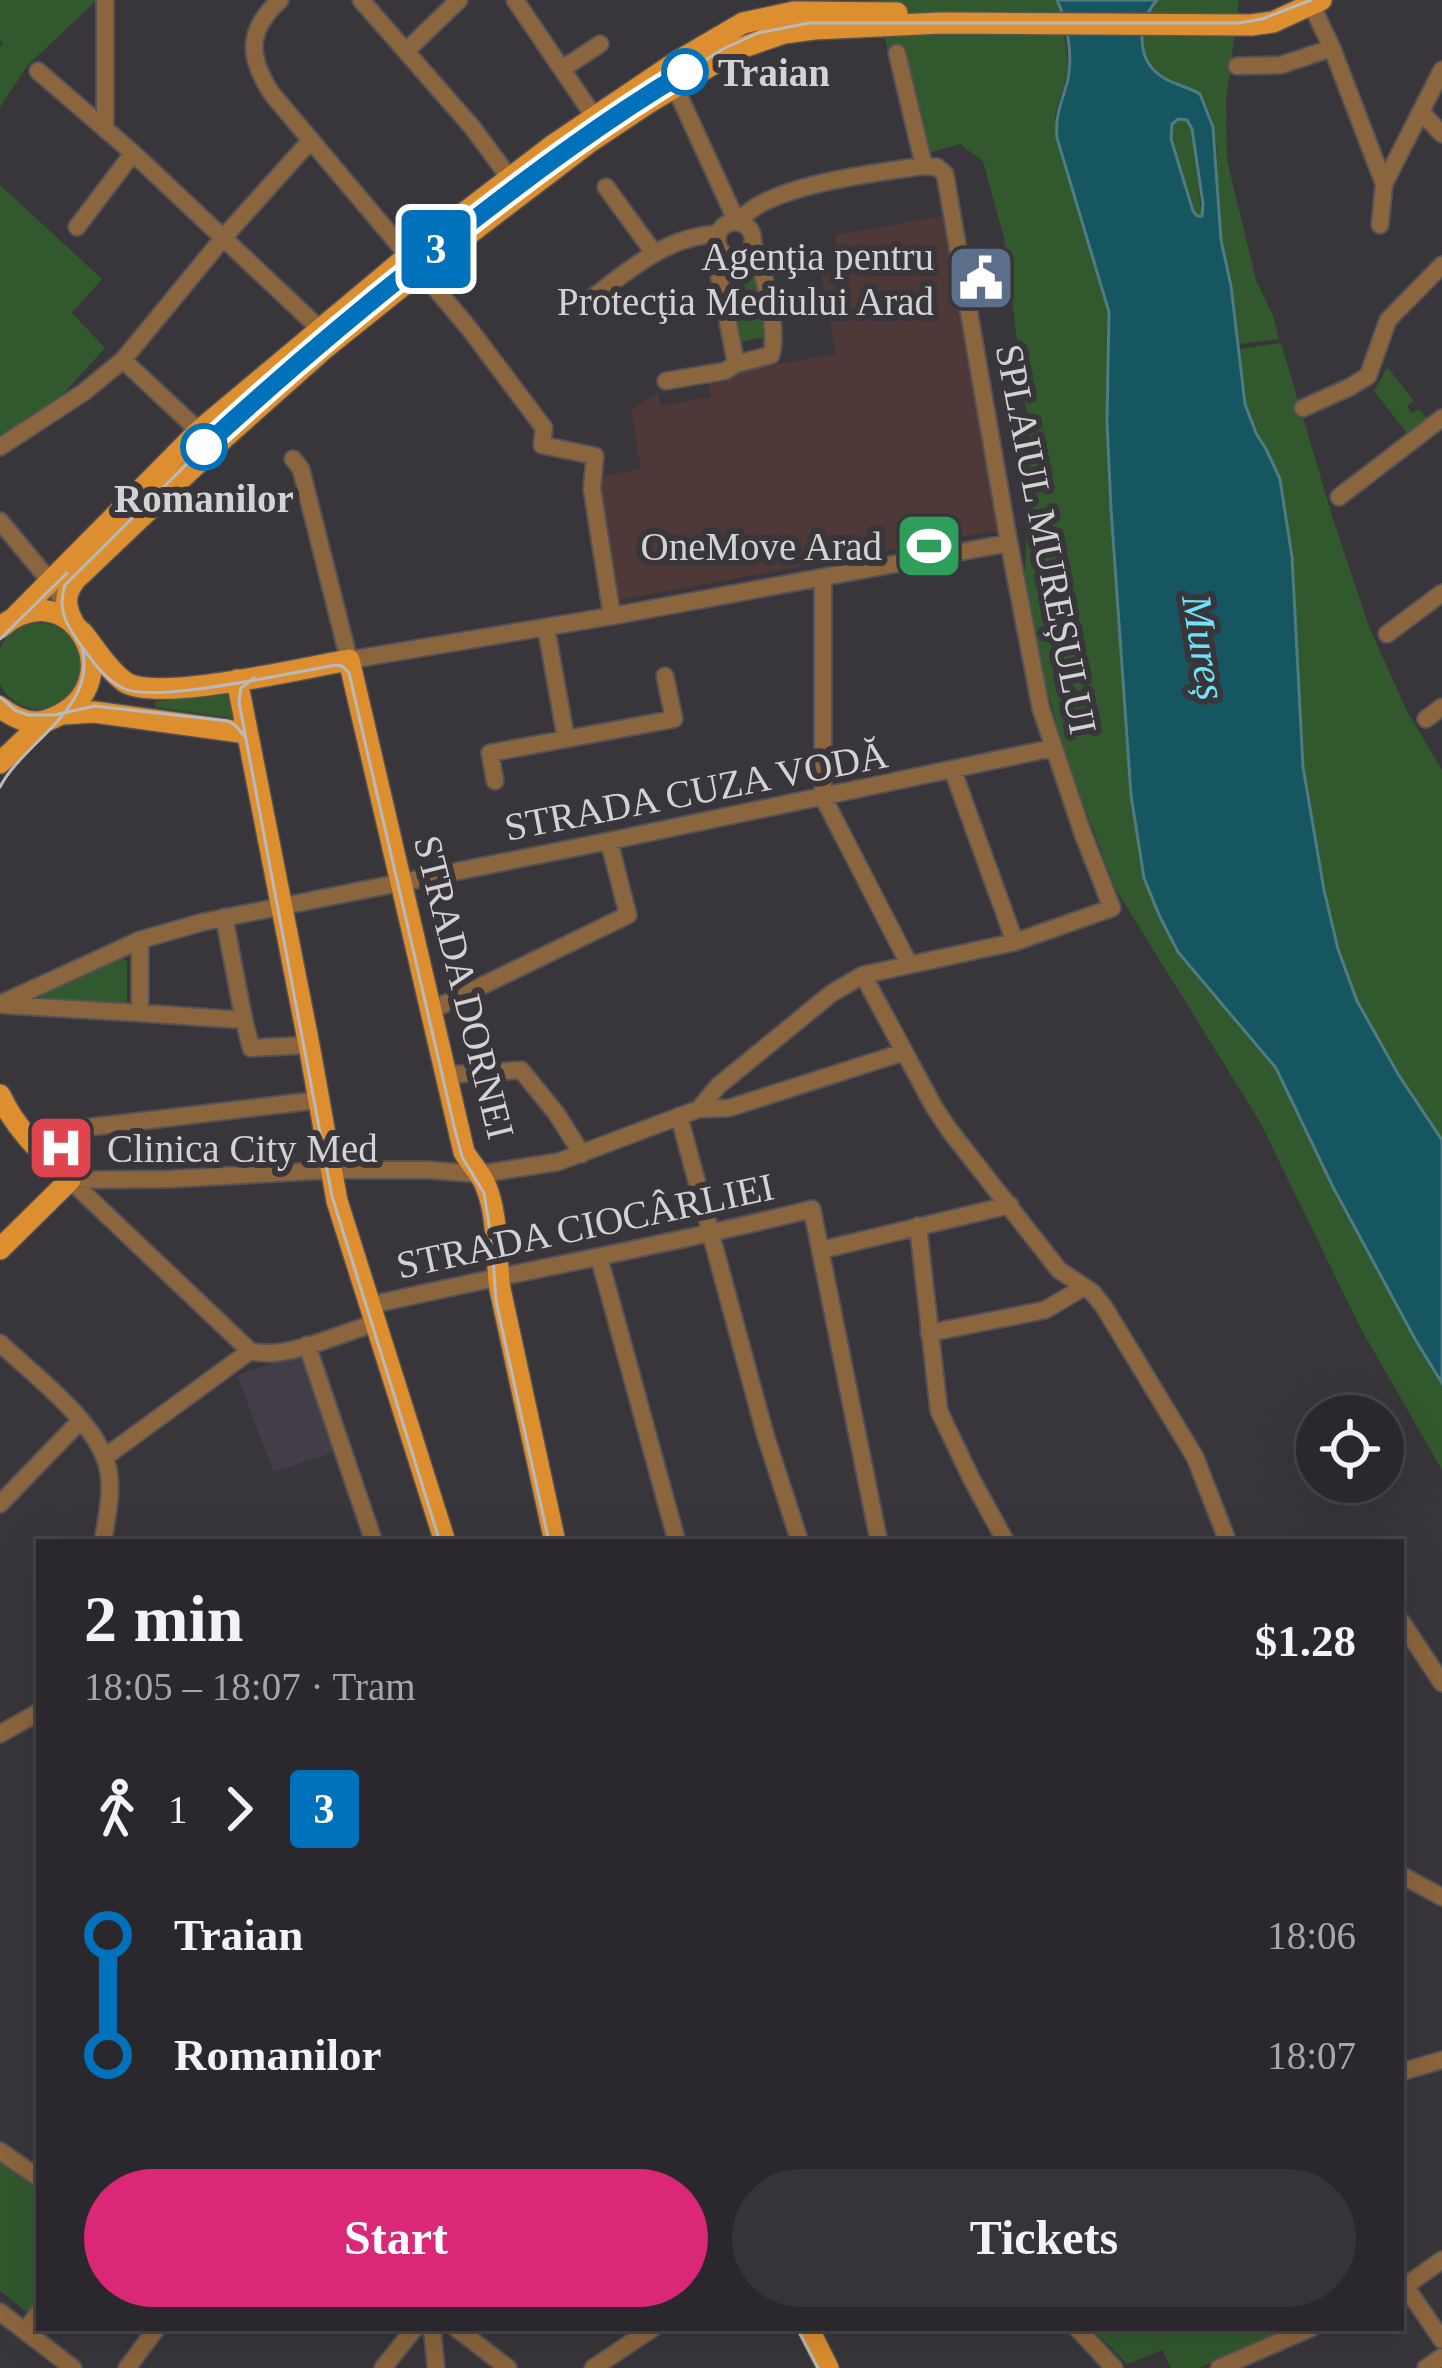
<!DOCTYPE html>
<meta charset="utf-8">
<style>
:root{--surface:#2a282c;--page:#363438;--text:#f1f3f6;--muted:#a5a6a9;--line:#464448;--accent:#db2777}
body{margin:0;font-family:"Times New Roman",serif;background:var(--page);color:var(--text);height:100vh;display:flex;flex-direction:column;font-size:45px;white-space:nowrap}
*{box-sizing:border-box;margin:0}
p{font-size:39px;color:var(--muted)}
.icon{flex:none;width:66px;height:66px;fill:none;stroke:currentColor;stroke-width:2;stroke-linecap:round;stroke-linejoin:round}
.map{position:relative;flex:1;overflow:hidden}
.drawer{position:absolute;left:36px;top:1539px;width:1368px;height:792px;display:flex;flex-direction:column;background:var(--surface);border-radius:0px;box-shadow:0 12px 48px #0002,0 0 0 3px var(--line)}
.drawer>*{flex:none}
.badge{padding:0 24px;border-radius:9px;font-size:42px;line-height:78px}
.tools{position:absolute;left:1296px;top:1395px;display:grid;gap:24px}
.tools a{display:grid;place-items:center;width:108px;height:108px;border-radius:50%;background:var(--surface);box-shadow:0 12px 48px #0002,0 0 0 3px var(--line);font-size:60px}
.map>.badge{position:absolute;translate:-50% -50%;box-shadow:0 0 0 6px #fff}
.legs{display:flex;align-items:center;gap:18px;height:132px;padding:0 48px;font-size:39px}
.legs p{margin-inline-start:auto}
.head{display:flex;align-items:center;justify-content:space-between;height:204px;padding:0 48px}
h1{font-size:66px;font-weight:700;line-height:90px}
.cta{display:flex;gap:24px;margin-top:auto;padding:24px 48px}
.cta a{flex:1;height:138px;border-radius:72px;background:var(--accent);color:#fff;font-size:48px;font-weight:700;line-height:138px;text-align:center}
.cta a+a{background:var(--page);color:var(--text)}
ul{padding:0 48px;list-style:none}
li{display:flex;align-items:center;gap:42px;height:120px;font-size:45px}
li i{display:grid;place-items:center;width:18px;height:100%;margin:0 15px;background:currentColor}
li i::after{content:'';width:30px;height:30px;margin:-15px;border:9px solid;border-radius:50%;background:var(--surface)}
li p{margin-inline-start:auto}
li:first-child i{background:linear-gradient(#0000 50%,currentColor 0)}
li:last-child i{background:linear-gradient(currentColor 50%,#0000 0)}
.map>svg:first-child{display:block}
.built{fill:#423d46}
.industrial{fill:#4e3938}
.green{fill:#32582d}
.water{fill:#165660;stroke:#4f7b83;stroke-width:3;fill-rule:evenodd}
.lines{fill:none;stroke-linecap:round;stroke-linejoin:round}
.minor-casing{stroke:#545256;stroke-width:20}
.major-casing{stroke:#545256;stroke-width:24}
.minor{stroke:#8b653d;stroke-width:16}
.major{stroke:#dd8f2f;stroke-width:21}
.tram{stroke:#bab9bb;stroke-width:3}
.line-1-casing{stroke:#fff;stroke-width:27}
.line-1{stroke:#0072bc;stroke-width:18}
.stop-1-dot{fill:#fff;stroke:#0072bc;stroke-width:6}
.labels{text-anchor:middle;stroke-width:12;stroke-linejoin:round;paint-order:stroke}
.stop-label{font-size:39px;font-weight:bold;fill:#d3d2d4;stroke:#38363a;text-anchor:start}
.poi-label{font-size:39px;fill:#d3d2d4;stroke:#38363a;text-anchor:end}
.street-label{font-size:39px;fill:#d3d2d4;stroke:#38363a}
.water-label{font-size:42px;font-style:italic;fill:#6fe4f8;stroke:#38363a}
</style>
<div class="map">
<svg width="1442" height="2368" viewBox="0 0 1442 2368">
<rect width="100%" height="100%" fill="#38363a"/>
<path class="built" d="M301 1353 334 1452 273 1472 237 1375Z"/>
<path class="industrial" d="M942 216 999 530 619 600 597 477 641 469 631 410 658 393 660 406 710 397 708 376 836 354 821 273 836 271 835 235Z"/>
<path class="green" d="M0 0H97L28 65 0 107V47L3 43 0 40Z
M875 0H1057L1061 9 1069 69 1055 114 1057 138 1109 312 1107 421 1111 509 1131 795 1144 878 1245 1034 1276 1068 1333 1187 1415 1339 1442 1383V1470L1360 1327 1260 1122 1115 888 1066 757 1041 666 1025 571 1030 441 1004 238 983 161 960 144 915 157Z
M1157 0H1239L1226 101 1227 160 1256 280 1273 316 1279 339 1239 344C1234 310 1227 277 1221 242 1215 207 1224 132 1205 104 1186 75 1146 88 1142 42 1141 24 1145 13 1157 0Z
M1178 119H1187L1192 129 1202 216H1197L1192 211 1171 139 1172 124Z
M0 185 102 279 72 313 105 348 55 403 0 439Z
M756 266 770 336 736 343 722 273Z
M1281 343 1333 519 1370 629 1407 711 1442 770V1140L1398 1074 1357 1001 1338 949 1314 843 1303 767 1292 557 1284 507 1276 468 1256 434 1245 404 1240 349Z
M1387 367 1414 401 1407 406 1412 413 1419 409 1430 422 1410 437 1374 391Z
M-4 666a43 43 0 1 1 86 0a43 43 0 1 1-86 0Z
M225 691 234 694 239 721 226 717 155 707V702Z
M122 958 127 961V1004L39 1000 41 994Z
M0 2162 39 2191V2299L29 2314 0 2291Z
M1091 2328H1291L1199 2368H1171L1162 2350 1127 2364Z"/>
<path class="water" d="M1057 0H1157C1137 23 1135 61 1164 78 1175 85 1189 87 1200 94L1213 127 1221 240 1231 286 1245 404 1256 433 1266 449 1280 479 1292 557 1303 767 1324 890 1338 949 1357 1001 1398 1074 1442 1140V1383L1415 1339 1333 1187 1276 1068 1178 952 1160 917 1144 878 1131 795 1111 509 1107 421 1109 312 1057 138C1055 112 1062 103 1068 79 1073 56 1067 21 1057 0ZM1178 119 1187 120 1192 129 1203 204 1202 216H1197L1193 211 1171 139 1172 124Z"/>
<g class="lines">
<defs>
<path id="minor" d="M105 0V129
M280 0C246 31 248 57 272 94L468 327 544 428 542 445 595 456 592 489 612 616
M361 0 472 127 509 177
M515 0 595 118
M1311 4 1332 48 1384 184
M406 51 459 0
M897 53 924 166
M1237 66 1281 65 1332 48
M562 69 600 44
M38 71 133 153 320 329
M665 81 675 87 737 222
M1422 113 1442 134
M606 187 654 253
M717 240a18 18 0 1 1 36 0a18 18 0 1 1-36 0Z
M1380 225 1384 184 1442 70
M77 227 133 153
M721 251 718 270 736 364
M587 302C625 273 667 235 718 234
M123 360 199 431
M666 381 725 371 736 364 771 355C779 330 763 269 753 243
M1303 408 1350 387 1368 376 1388 320 1442 265
M0 447 84 392 123 360 224 237 311 140
M293 459 301 469 349 660 612 616 1009 543
M1339 497 1442 418
M0 521 54 586 66 606
M823 578V797L909 964
M546 627 566 739 674 719 665 676
M1387 634 1442 593
M1426 719 1442 707
M953 771 1015 942
M495 781 490 753 566 739
M863 975 934 1107 950 1131 1059 1270 1092 1292 1104 1307 1195 1457 1228 1542
M0 1004 140 940 203 922 609 841 1053 748
M4 1005 140 1013V940
M430 1011 628 915 609 841
M140 1013 244 1020 224 917
M244 1020 251 1048 309 1045
M445 1075 521 1070 556 1113 582 1154
M699 1109 718 1086 832 993 863 975 1015 942 1112 908 1083 834 1041 709 1009 543 945 174 937 167 924 166C881 172 763 185 739 222
M679 1116 765 1434 800 1542
M23 1135 319 1100
M70 1180 169 1179 331 1170H428L480 1174 558 1162 699 1109 729 1108 904 1052
M70 1180 250 1351
M918 1226 939 1411 972 1480 1006 1542
M821 1250 1010 1205
M599 1257 677 1542
M371 1305C518 1271 666 1246 812 1209L879 1542
M929 1333 1045 1310 1084 1287
M0 1343C34 1376 104 1426 109 1475 112 1496 106 1521 103 1542
M307 1345 374 1542
M105 1457 250 1351C285 1361 340 1333 376 1323
M0 1504 81 1420
M1401 1621 1442 1683
M0 1734 39 1712
M1401 1875 1442 1897
M1401 2072 1442 2060
M0 2151 39 2178
M1406 2287 1442 2340
M1401 2289 1442 2260
M0 2312 73 2368
M432 2328 436 2368
M456 2328 508 2368
M1077 2328 1114 2368
M25 2331 39 2312
M127 2368 157 2328
M383 2368 415 2328
M593 2368 653 2328
M1219 2368 1311 2328
M1426 2368 1442 2357"/>
<path id="major" d="M16 616 199 431 408 256 552 146 678 61 743 23 794 12 897 13
M74 624C65 607 63 596 75 580L224 438 325 348 432 262 591 141 648 103 738 49 784 33 814 29 941 23 1251 25 1273 22 1321 0
M0 628C70 567 135 683 53 718 34 727 15 719 0 707
M82 632C95 648 108 670 125 682 157 703 307 667 349 660L464 1152C470 1163 480 1172 485 1184 499 1217 495 1254 500 1289L555 1542
M237 680 309 1045 337 1201 445 1542
M63 714 94 712 247 733
M0 763 44 721
M0 1095C16 1130 42 1153 70 1180L0 1249
M808 2328 828 2368"/>
</defs>
<use href="#minor" class="minor-casing"/>
<use href="#major" class="major-casing"/>
<use href="#minor" class="minor"/>
<use href="#major" class="major"/>
<path class="tram" d="M0 639 67 573
M254 678 241 688 239 702 332 1196 440 1542
M0 697 15 710 28 715H54L95 706 228 721 235 725 246 738
M0 787C24 741 98 708 82 648
M549 1542 496 1301 492 1243 484 1193 462 1157 454 1126 349 673 342 666 336 665C294 672 157 703 125 689 105 680 92 661 80 644 66 624 57 610 65 585L204 447 323 338 506 195 615 117 723 49 758 33 809 23H1239L1262 19 1311 0
M797 2328 818 2368"/>
</g>
<g class="lines">
<defs>
<path id="line-1" d="M204 447C286 371 371 300 458 232 531 175 606 119 685 72"/>
</defs>
<use href="#line-1" class="line-1-casing"/>
<use href="#line-1" class="line-1"/>
</g>
<defs>
<symbol id="civic-square" viewBox="-11 -11 22 22"><rect x="-9" y="-9" width="18" height="18" rx="4" fill="#5c6f8a" stroke="#38363a"/><path d="M-.6-6.5H3V-4.5H.6V-3L4-1V1h2V6H-6V1h2V-1L-.6-3ZM-1.2 2.5V6h2.4V2.5Z" fill="#fff"/></symbol>
<symbol id="stadium-square" viewBox="-11 -11 22 22"><rect x="-9" y="-9" width="18" height="18" rx="4" fill="#2e9e5b" stroke="#38363a"/><path d="M0-5a6.5 5 0 1 0 0 10a6.5 5 0 1 0 0-10ZM-3.5-1.8h7v3.6h-7Z" fill="#fff"/></symbol>
<symbol id="hospital-square" viewBox="-11 -11 22 22"><rect x="-9" y="-9" width="18" height="18" rx="4" fill="#e0444e" stroke="#38363a"/><path d="M-5-5h3v3.5h4V-5h3V5h-3V1.5h-4V5h-3Z" fill="#fff"/></symbol>
</defs>
<g fill-rule="evenodd">
<use href="#civic-square" x="943" y="240" width="76" height="76"/>
<use href="#stadium-square" x="891" y="508" width="76" height="76"/>
<use href="#hospital-square" x="23" y="1110" width="76" height="76"/>
</g>
<g class="stop-1-dot">
<circle cx="685" cy="72" r="21"/>
<circle cx="204" cy="447" r="21"/>
</g>
<g class="labels">
<g class="stop-label">
<text x="718" y="86">Traian</text>
<text x="204" y="512" text-anchor="middle">Romanilor</text>
</g>
<g class="poi-label">
<text x="934" y="270">Agenţia pentru<tspan x="934" dy="45">Protecţia Mediului Arad</tspan></text>
<text x="882" y="560">OneMove Arad</text>
<text x="107" y="1162" text-anchor="start">Clinica City Med</text>
</g>
<g class="street-label">
<text transform="translate(1047 539) rotate(79)" y="14">SPLAIUL MUREȘULUI</text>
<text transform="translate(696 790) rotate(-11)" y="14">STRADA CUZA VODĂ</text>
<text transform="translate(465 987) rotate(76)" y="14">STRADA DORNEI</text>
<text transform="translate(585 1225) rotate(-12)" y="14">STRADA CIOCÂRLIEI</text>
</g>
<g class="water-label">
<text transform="translate(1205 647) rotate(81)" y="15">Mureș</text>
</g>
</g>
</svg>
<div class="tools">
<a><svg class="icon" aria-label="locate" viewBox="0 0 24 24"><circle cx="12" cy="12" r="6"/><path d="M12 2v4M12 18v4M2 12h4M18 12h4"/></svg></a>
</div>
<b class="badge" style="left:436px;top:249px;background:#0072bc;color:#fff">3</b>
<section class="drawer">
<div class="head"><div><h1>2 min</h1><p>18:05 – 18:07 · Tram</p></div><b>$1.28</b></div>
<div class="legs"><svg class="icon" aria-label="walk" viewBox="0 0 24 24"><circle cx="13" cy="4" r="2"/><path d="M13 8l-2 6 4 7M11 14l-3 7M7 12l3-4h3l4 4"/></svg>1<svg class="icon" aria-label="forward" viewBox="0 0 24 24"><path d="M9 5l7 7-7 7"/></svg><b class="badge" style="background:#0072bc;color:#fff">3</b></div>
<ul>
<li><i style="color:#0072bc"></i><b>Traian</b><p>18:06</p></li>
<li><i style="color:#0072bc"></i><b>Romanilor</b><p>18:07</p></li>
</ul>
<div class="cta"><a>Start</a><a>Tickets</a></div>
</section>
</div>
